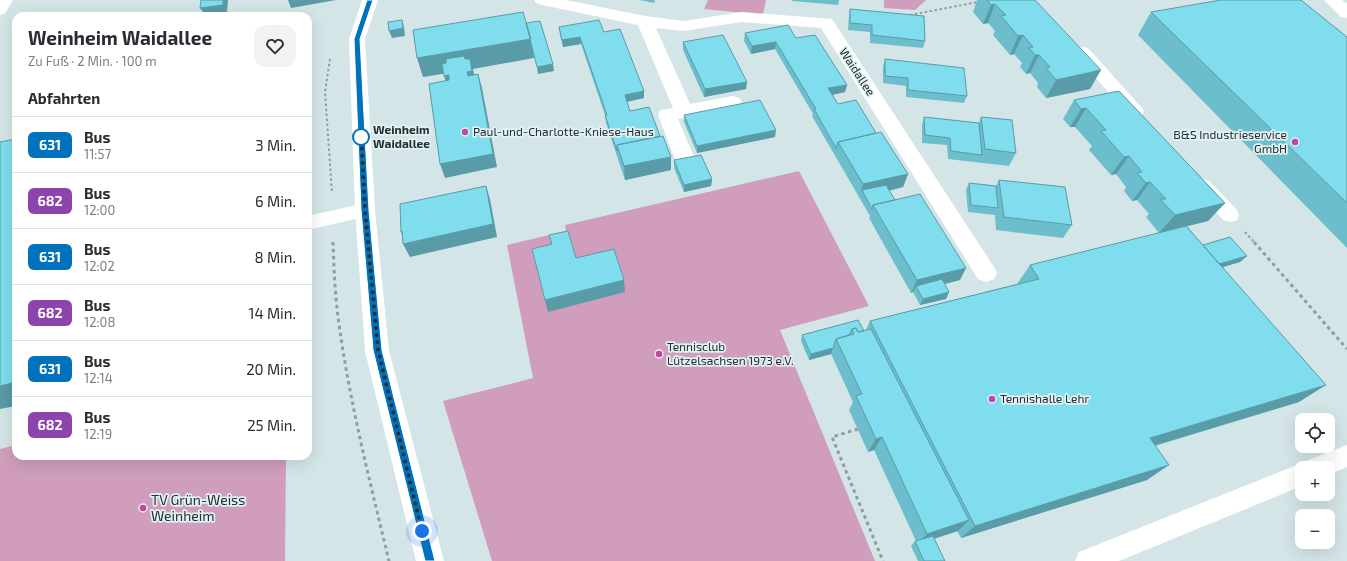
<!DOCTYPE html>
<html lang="de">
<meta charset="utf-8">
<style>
:root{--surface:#fff;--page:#f2f2f3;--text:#2b2b33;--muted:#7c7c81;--line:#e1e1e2}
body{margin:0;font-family:"Exo 2",sans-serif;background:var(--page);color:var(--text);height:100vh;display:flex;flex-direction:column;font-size:15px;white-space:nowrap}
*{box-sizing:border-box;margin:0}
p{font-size:13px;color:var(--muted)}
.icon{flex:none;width:22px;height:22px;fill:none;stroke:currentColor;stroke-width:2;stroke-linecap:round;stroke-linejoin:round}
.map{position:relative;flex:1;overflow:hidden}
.panel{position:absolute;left:12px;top:12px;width:300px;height:448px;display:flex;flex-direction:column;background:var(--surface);border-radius:12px;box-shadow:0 4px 16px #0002}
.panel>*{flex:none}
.badge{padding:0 8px;border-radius:6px;font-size:14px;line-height:26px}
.fabs{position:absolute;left:1295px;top:413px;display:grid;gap:8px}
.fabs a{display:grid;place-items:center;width:40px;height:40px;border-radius:8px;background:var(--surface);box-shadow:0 4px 16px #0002;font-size:20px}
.you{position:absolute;width:20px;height:20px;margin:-10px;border:3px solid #fff;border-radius:50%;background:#1a73e8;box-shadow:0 0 0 6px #1a73e833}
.map>.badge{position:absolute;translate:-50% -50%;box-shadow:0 0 0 2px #fff}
h2{padding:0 16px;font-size:15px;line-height:36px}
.round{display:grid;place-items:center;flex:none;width:42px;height:42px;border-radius:12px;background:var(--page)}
.headline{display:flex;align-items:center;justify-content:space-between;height:68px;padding:0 16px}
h1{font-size:19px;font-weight:700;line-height:30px}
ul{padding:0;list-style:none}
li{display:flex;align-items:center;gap:12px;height:56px;padding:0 16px;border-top:1px solid var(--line)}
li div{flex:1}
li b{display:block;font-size:15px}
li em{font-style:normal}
li .badge{min-width:44px;font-weight:700;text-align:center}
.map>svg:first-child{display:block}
.green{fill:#d09ebc}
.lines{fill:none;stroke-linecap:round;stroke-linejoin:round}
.path-far1{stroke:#909d9f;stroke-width:2;stroke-dasharray:2.5 2.5;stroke-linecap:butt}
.path{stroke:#909d9f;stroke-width:3;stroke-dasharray:3.5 3.5;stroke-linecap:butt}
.lane{fill:#fff;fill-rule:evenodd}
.street{fill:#fff;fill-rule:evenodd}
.wall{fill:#6dbecc}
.shaded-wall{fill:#599ba6}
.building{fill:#7fdded;stroke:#599ba6}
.line{fill:#0072bc;stroke:#fff}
.walk{stroke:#262d2e;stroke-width:4;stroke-dasharray:0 7.2}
.poi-dot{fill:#c1479a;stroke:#e1f2f5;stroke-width:1.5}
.stop-dot{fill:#fff;stroke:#0072bc;stroke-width:2}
.labels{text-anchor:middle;stroke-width:3.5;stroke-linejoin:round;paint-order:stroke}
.street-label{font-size:12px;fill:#262d2e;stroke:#e1f2f5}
.stop-label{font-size:12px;font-weight:bold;fill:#262d2e;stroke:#e1f2f5;text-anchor:start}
.poi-label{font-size:12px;fill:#262d2e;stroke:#e1f2f5;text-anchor:start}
.near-poi-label{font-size:14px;fill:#262d2e;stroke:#e1f2f5;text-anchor:start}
</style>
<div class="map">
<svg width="1347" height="561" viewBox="0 0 1347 561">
<rect width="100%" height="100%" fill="#d4e5e8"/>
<path class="green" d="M708 0H766L763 15 704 9Z
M884 0H926L915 10 884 8Z
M799 171 869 306 780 330 875 561H492L443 401 533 378 507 245 566 231 565 225Z
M16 445V456H286L285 561H0V449Z"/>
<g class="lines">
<path class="path-far1" d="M910 15 978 2
M330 59 325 92 332 193
M1245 232 1255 243"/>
<path class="path" d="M333 242C334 269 335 297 339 324 350 404 370 482 389 561
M1254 242 1347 349
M858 429 832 437 883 561"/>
<path class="lane" d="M0 0H13L5 13 0 15Z
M1082 47 1088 48 1142 108 1144 112 1142 116 1136 118 1130 116 1076 56 1074 52 1076 48Z
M1203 179 1209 181 1237 210 1239 215 1237 220 1230 222 1223 220 1197 191 1194 186 1197 181Z
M365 203 372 205 374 210 372 215 308 230V216Z
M1347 445V467L1328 475V468H1302V486L1119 561H1075L1079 552 1302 463 1306 464 1308 460Z"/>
<path class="street" d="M362 0H378L365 39 375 210 389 351 444 561H416L365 351 355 210 349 39Z
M534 0H566L645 16 684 21 741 12 832 19 994 267 997 273 994 279 986 282 978 279 821 28 741 22 684 31 656 28 690 104 733 96 739 98 742 102 739 106 733 108 678 119 694 157 691 162 684 164 677 162 674 157 658 115 660 110 673 108 638 25 542 5 536 3Z
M1324 0H1342L1347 4V18L1341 17Z"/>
</g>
<path class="wall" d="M639 0H655L654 3Z
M792 0H839L838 5 792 1Z
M977 0H1035L1090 89 1046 98 1037 87 1038 83 1030 73 1026 74 1020 67 1022 63 1014 54 1010 55 993 35 995 31 988 23 983 24 973 12Z
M850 9 925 41 923 48 870 43V32L848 30 849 16Z
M1151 12 1347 37V248L1138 35Z
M559 27 604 32 644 91V98L627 102 630 111 671 170 625 180 606 123 605 115 581 44 563 47 560 35Z
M745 33 796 38 847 85 845 92 832 95 838 104 876 133 908 174 903 187 889 191 895 200 960 280 944 284 949 292 946 299 920 305 913 292 911 293 869 218 870 216 812 116 813 114 775 49 751 54 744 41Z
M683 42 747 82 746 89 704 97 683 50Z
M885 59 967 96 964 103 906 97V86L883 83V67Z
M1119 91 1225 203 1208 221 1187 226 1203 245 1247 256 1240 262 1223 267 1299 402 1155 446 1147 480 961 538 957 531 934 539 945 561H918L911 546 915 541H916L874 450 868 452 849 410 853 402 831 354 809 360 801 341 802 335 858 320 864 331 866 330 870 321 1017 284 1030 265 1159 233 1146 217 1149 214 1137 200 1132 201 1124 191 1126 187 1116 174 1111 175 1089 150 1092 146 1075 127H1070L1063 119 1074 100Z
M684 115 775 137 697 153 684 122Z
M924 117 979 123 981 117 1016 153 1009 166 948 159 947 145 922 143V124Z
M674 160 712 179 711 186 684 192 674 168Z
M999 180 1072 225 1063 238 996 230 995 215 968 212 966 190 969 183 996 186Z"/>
<path class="shaded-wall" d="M223 0H228L227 12 205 15 200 8Z
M288 0H336L291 8Z
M995 4 988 23 983 24 991 5Z
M402 20 404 27 405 36 392 38 389 31Z
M1023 35 1014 54 1010 55 1018 36Z
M580 37 581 44 563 47 562 40Z
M531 39 534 58 473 69 476 85 471 86 467 72 468 70 423 77 417 58Z
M776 42 775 49 751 54 752 46Z
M1035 55H1039L1030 73 1026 74Z
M553 64 554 71 538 74 537 67Z
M1101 70 1090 89 1046 98 1056 80Z
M478 74 482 88 497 167 445 178 440 164Z
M449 75 453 89 448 90 444 76Z
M747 82 746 89 704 97 705 89Z
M847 85 845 92 827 96 828 88Z
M644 91V98L625 102V95Z
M1086 108 1075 127H1070L1081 109Z
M776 130 775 137 697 153V146Z
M1129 156 1116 174 1111 175 1124 157Z
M671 157V170L625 180 624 166Z
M908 174 903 187 865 196 862 190 859 197V198L863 184Z
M712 179 711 186 684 192V185Z
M1150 182 1137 200 1132 201 1146 183Z
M486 186 490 199 497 237 410 257 403 244 406 243 401 232Z
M1225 203 1208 221 1159 233 1175 215Z
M1247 256 1240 262 1206 272 1213 265Z
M966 268 960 280 918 291 916 286 913 292 911 293 917 280Z
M624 280 625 292 548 312 545 300Z
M949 292 946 299 920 305 923 299Z
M833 348 831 354 809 360 811 354Z
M16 382V406L0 409V386Z
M1326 385 1299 402 1129 453 1150 438Z
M882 437 874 450 868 452 876 439Z
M1169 465 1147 480 961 538 975 526Z
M969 520 958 531 917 544 927 534Z"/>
<path class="building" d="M201 0H223V5L200 8Z
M987 0H1035L1101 70 1056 80 1046 68 1050 67 1039 55H1035L1029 48 1033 47 1023 35 1018 36 1001 16 1006 15 995 4 991 5Z
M1221 0H1301L1347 37V203L1151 12Z
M850 9 924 16 925 41 872 35V25L850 23Z
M523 12 531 39 417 58 413 30Z
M402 20 403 28 389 31 388 22Z
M599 20 604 32 620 29 644 91 625 95 630 111 649 107 660 136 617 145V151L605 115H607L580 37 562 40 559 27Z
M540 21 553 64 537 67 526 23Z
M788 25 796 38 815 35 847 85 828 88 838 104 856 100 876 133 838 142 836 148 814 109H816L776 42 752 46 745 33Z
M723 35 747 82 705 89 683 42Z
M464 56 465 59H470L472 71 467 72 468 76 478 74 493 154 440 164 429 84 449 80V75L444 76 442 64 446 63V59Z
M885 59 964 68 967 96 908 90V78L885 76Z
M1119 91 1225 203 1175 215 1160 199H1166L1150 182 1146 183 1137 173 1142 172 1129 156 1124 157 1101 131 1106 130 1086 108 1081 109 1074 100Z
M760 100 776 130 697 146 684 115Z
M924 117 979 123 982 155 951 151 950 138 925 135Z
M981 117 1012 120 1016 153 985 149Z
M881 132 908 174 863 184 838 142Z
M663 136 671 157 624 166 617 145Z
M16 139V382L0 386V142Z
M701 155 712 179 684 185 674 160Z
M999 180 1065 187 1072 225 1004 217Z
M969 183 996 186 998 208 971 205Z
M886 185 895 200 873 205 872 209 862 190Z
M486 186 493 224 403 244 402 231 401 232 400 204Z
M920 194 966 268 917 280 873 205Z
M1186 226 1326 385 1150 438 1169 465 975 526 870 321 1039 279 1030 265Z
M568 231 576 258 614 249 624 280 545 300 532 249 552 244 549 235Z
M1230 237 1247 256 1219 264 1203 245Z
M942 279 949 292 923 299 916 286Z
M858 320 864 331 858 332 856 328 852 329 849 335 836 339 833 348 811 354 802 335Z
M856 328 858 332 871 329 969 520 927 534 882 437 876 439 856 396 862 394 836 339 854 334 852 329Z
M933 536 945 561H924L915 541Z"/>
<path class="line" d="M367 0H373L360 39 369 210 382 350 435 561H425L373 350 361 210 354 39Z"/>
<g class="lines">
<path class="walk" d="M361 137V132L365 210 378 350 422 531"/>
</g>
<g class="poi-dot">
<circle cx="465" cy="132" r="4"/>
<circle cx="1295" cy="142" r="4"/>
<circle cx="659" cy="354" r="4"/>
<circle cx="992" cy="399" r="4"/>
<circle cx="143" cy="508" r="4"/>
</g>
<circle class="stop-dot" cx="361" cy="137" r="8"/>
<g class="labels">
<g class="street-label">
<text transform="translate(857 72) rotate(57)" y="4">Waidallee</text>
</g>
<g class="stop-label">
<text x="373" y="134">Weinheim<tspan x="373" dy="14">Waidallee</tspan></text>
</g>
<g class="poi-label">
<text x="473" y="136">Paul-und-Charlotte-Kniese-Haus</text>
<text x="1287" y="139" text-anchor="end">B&amp;S Industrieservice<tspan x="1287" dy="14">GmbH</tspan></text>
<text x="667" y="351">Tennisclub<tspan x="667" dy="14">Lützelsachsen 1973 e.V.</tspan></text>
<text x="1000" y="403">Tennishalle Lehr</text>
</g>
<g class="near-poi-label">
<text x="151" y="505">TV Grün-Weiss<tspan x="151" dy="16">Weinheim</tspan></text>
</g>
</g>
</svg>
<div class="fabs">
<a><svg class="icon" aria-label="locate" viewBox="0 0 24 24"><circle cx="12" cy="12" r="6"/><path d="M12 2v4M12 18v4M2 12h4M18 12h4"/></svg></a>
<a>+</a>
<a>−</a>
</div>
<div class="you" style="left:422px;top:531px"></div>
<section class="panel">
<div class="headline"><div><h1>Weinheim Waidallee</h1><p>Zu Fuß · 2 Min. · 100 m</p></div><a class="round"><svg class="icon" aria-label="heart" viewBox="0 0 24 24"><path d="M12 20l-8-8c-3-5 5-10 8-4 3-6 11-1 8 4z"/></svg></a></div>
<h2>Abfahrten</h2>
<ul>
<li><span class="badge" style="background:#0072bc;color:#fff">631</span><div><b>Bus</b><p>11:57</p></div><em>3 Min.</em></li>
<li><span class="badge" style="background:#8e44ad;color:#fff">682</span><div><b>Bus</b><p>12:00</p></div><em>6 Min.</em></li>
<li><span class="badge" style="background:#0072bc;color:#fff">631</span><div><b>Bus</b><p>12:02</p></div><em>8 Min.</em></li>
<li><span class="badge" style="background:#8e44ad;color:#fff">682</span><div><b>Bus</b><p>12:08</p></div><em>14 Min.</em></li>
<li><span class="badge" style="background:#0072bc;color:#fff">631</span><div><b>Bus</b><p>12:14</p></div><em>20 Min.</em></li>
<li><span class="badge" style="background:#8e44ad;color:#fff">682</span><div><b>Bus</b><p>12:19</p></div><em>25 Min.</em></li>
</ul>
</section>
</div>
